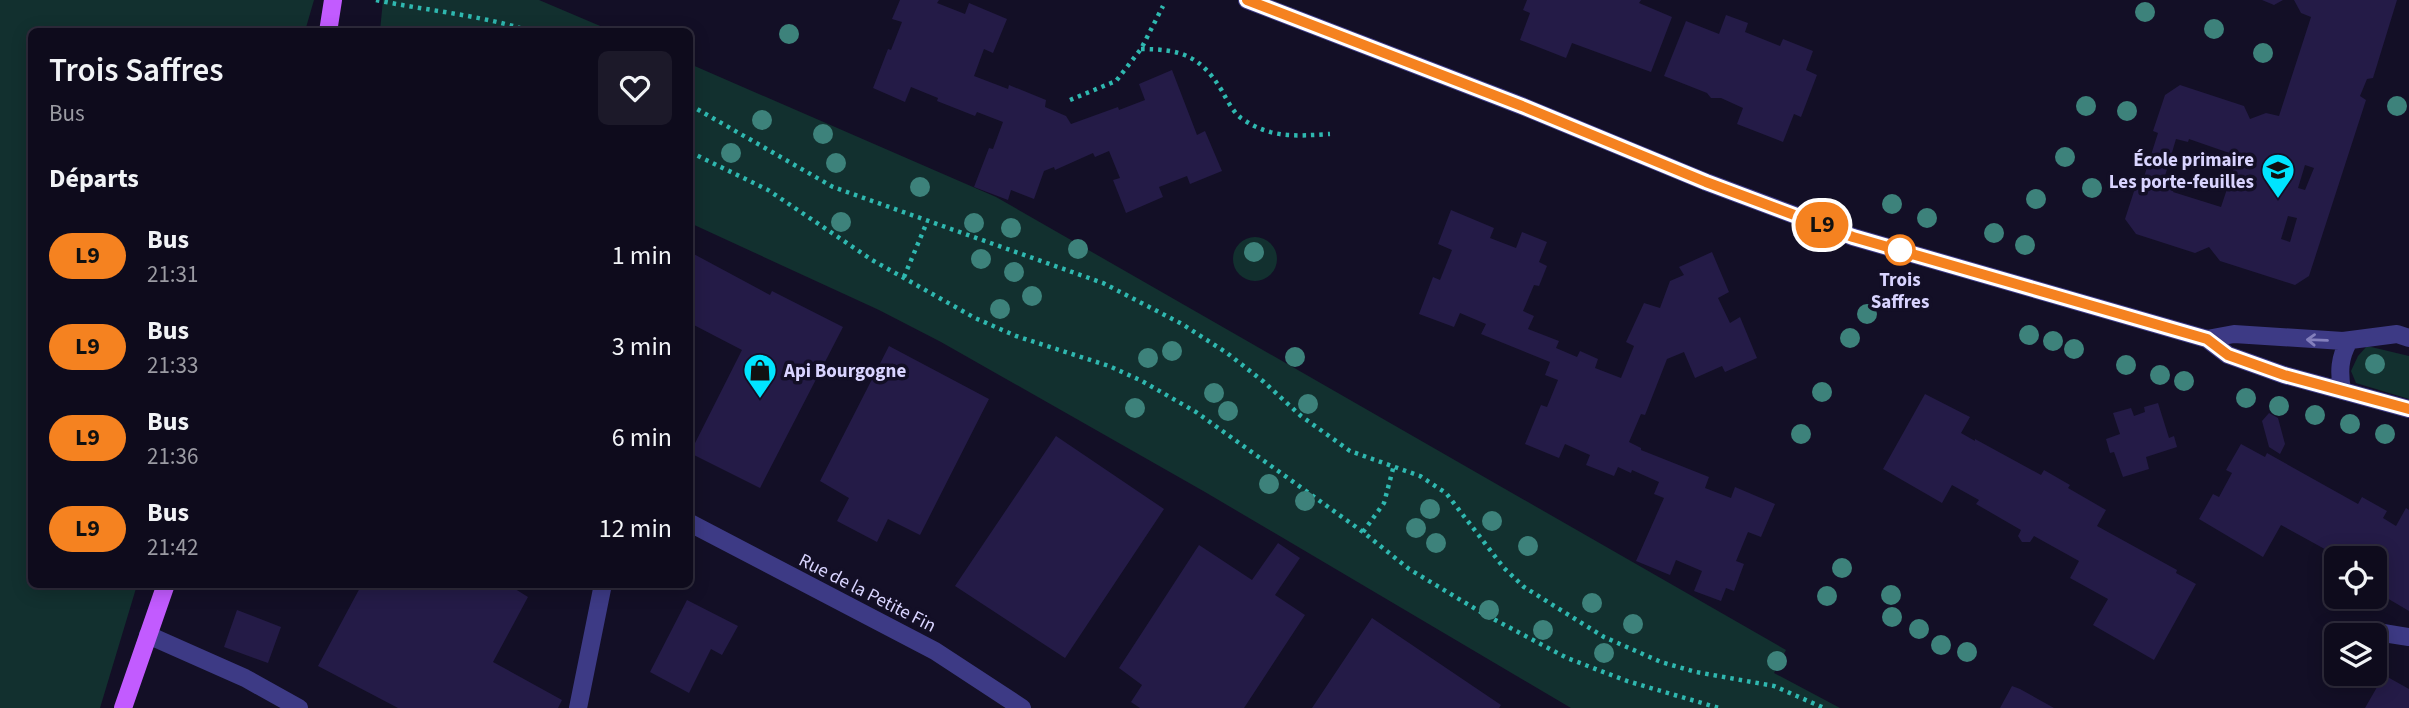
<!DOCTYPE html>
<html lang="fr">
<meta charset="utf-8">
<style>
:root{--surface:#0e0b1c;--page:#1c1929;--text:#f1f3f6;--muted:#9b9ba3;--line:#2e2b3b}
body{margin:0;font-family:"Source Sans 3",sans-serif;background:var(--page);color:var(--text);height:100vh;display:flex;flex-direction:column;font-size:26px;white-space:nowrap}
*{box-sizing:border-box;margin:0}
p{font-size:23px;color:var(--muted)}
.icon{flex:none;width:38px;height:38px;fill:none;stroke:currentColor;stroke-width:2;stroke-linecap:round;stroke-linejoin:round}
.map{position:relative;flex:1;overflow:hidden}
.side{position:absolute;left:28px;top:28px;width:665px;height:560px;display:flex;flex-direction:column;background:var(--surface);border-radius:10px;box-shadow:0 4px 18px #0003,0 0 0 2px var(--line)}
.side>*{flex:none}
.badge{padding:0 14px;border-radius:23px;font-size:24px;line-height:46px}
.buttons{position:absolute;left:2324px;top:546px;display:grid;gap:14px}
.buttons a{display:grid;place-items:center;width:63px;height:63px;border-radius:10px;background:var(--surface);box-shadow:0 4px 18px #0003,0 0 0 2px var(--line);font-size:35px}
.map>.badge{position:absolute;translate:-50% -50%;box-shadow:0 0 0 4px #fff}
h2{padding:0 21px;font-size:26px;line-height:63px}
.round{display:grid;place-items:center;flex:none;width:74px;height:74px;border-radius:10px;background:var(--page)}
.head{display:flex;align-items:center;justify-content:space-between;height:119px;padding:0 21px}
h1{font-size:33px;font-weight:600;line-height:52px}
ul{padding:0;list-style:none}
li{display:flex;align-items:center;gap:21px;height:91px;padding:0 21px}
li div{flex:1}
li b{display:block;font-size:26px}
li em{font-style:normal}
li .badge{min-width:77px;font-weight:700;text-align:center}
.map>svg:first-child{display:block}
.green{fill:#12302f}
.building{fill:#241b47;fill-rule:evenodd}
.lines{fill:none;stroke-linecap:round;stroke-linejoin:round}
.path{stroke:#2fb8b0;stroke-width:4.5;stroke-dasharray:3.5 5;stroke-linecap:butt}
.minor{stroke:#3d3a85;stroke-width:18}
.major{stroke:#c25bff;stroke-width:18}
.tree{fill:#3d827b}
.oneway{stroke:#837fbc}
.line-casing{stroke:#fff;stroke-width:16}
.line{stroke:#f58220;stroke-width:10}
.stop-dot{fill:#fff;stroke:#f58220;stroke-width:3.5}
.labels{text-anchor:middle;stroke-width:7;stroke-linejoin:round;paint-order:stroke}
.poi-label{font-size:19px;font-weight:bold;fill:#d9d4ff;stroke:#130f26;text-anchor:end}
.stop-label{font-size:19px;font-weight:bold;fill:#d9d4ff;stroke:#130f26}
.street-label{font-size:19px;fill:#d9d4ff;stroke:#130f26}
</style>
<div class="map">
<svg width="2409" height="708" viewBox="0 0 2409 708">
<rect width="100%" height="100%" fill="#130f26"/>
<path class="green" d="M0 0H314L305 31 32 32V584L137 585 100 708H0Z
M383 0H539L612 31H380Z
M690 64 996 197 1786 650 1774 673 1840 708H1571L1205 492 941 342 879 310 690 223Z
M1233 259a22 22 0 1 1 44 0a22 22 0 1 1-44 0Z
M2367 346 2409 356V399L2356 383 2351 371 2358 356Z"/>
<path class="building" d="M900 0H939L937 3 965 14 969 3 1007 19 993 53 984 49 974 76 1008 89 1009 85 1046 100 1045 107 1066 116 1071 124 1118 107 1119 110 1145 100 1139 84 1172 70 1197 135 1205 131 1222 171 1190 184 1187 176 1159 187 1163 197 1126 213 1113 180 1120 178 1109 151 1095 157 1093 153 1055 170 1054 167 1044 171 1034 199 1011 190 1008 200 974 187 989 148 993 149 1003 122 977 112 975 116 937 101 938 98 911 87 905 102 873 88 888 49 891 50 902 22 892 19Z
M1527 0H1641L1639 3 1672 17 1651 72 1572 43 1566 58 1520 40 1530 13 1523 10Z
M2262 0H2283L2274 5Z
M2294 0H2397L2373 78 2367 79 2360 96 2366 100 2309 276 2295 285 2220 261 2209 247 2195 253 2136 234 2125 219 2138 179 2143 180 2158 133 2153 131 2165 95 2180 85 2244 106 2250 119 2266 113 2279 116 2311 17 2301 13ZM2176 139 2188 142 2189 139 2238 156 2221 207 2173 192 2174 190 2162 186ZM2305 165 2314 168 2305 190 2298 188ZM2288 216 2297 218 2290 242 2281 239Z
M1726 15 1748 23 1745 32 1780 46 1783 39 1813 51 1806 70 1817 75 1801 117 1794 114 1783 142 1737 124 1743 108 1721 98H1711L1707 93 1664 76 1686 21 1719 34Z
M1451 210 1494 228 1490 238 1516 248 1522 232 1547 242 1539 262 1547 266 1539 286 1534 285 1523 311 1534 316 1528 329 1559 341 1556 348 1577 357 1580 351 1598 359 1595 368 1621 378 1634 346 1626 342 1644 303 1660 308 1670 281 1684 275 1679 267 1712 252 1729 292 1718 298 1730 323 1740 317 1757 358 1725 372 1722 366 1695 378 1684 352 1667 359 1645 415 1641 414 1629 442 1641 448V450L1709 477 1705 488 1731 498 1735 487 1775 504 1761 537 1748 532 1736 561 1744 564 1734 591 1726 588 1721 601 1694 591 1702 571 1676 560 1670 575 1636 561 1664 498 1654 494 1659 482 1632 470 1631 473 1618 467 1614 476 1586 465 1590 455 1565 444 1559 458 1525 444 1541 405 1547 407 1558 380 1545 375 1550 362 1481 334 1486 324 1460 313 1454 327 1419 314 1433 277 1440 280 1452 250 1438 244Z
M690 252 770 295 772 291 843 327 760 488 690 453 742 350 690 323Z
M889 346 989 399 920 535 888 519 877 542 837 521 849 498 820 481Z
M1925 394 1970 417 1961 433 1975 441V439L2041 475 2044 470 2070 485 2068 488 2106 510 2097 526 2177 570 2176 573 2196 584 2154 660 2093 625 2108 599 2070 578 2079 561 2034 536 2030 542H2022L2018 536 2021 530 1976 504 1979 500 1952 485 1942 503 1883 469Z
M2158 403 2169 438 2174 436 2177 447 2146 457 2149 469 2123 477 2114 452 2110 453 2106 439 2120 434 2113 413 2131 408 2134 416 2145 412 2144 407Z
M2269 413 2278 418 2285 444 2280 454 2269 447 2262 421Z
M1056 436 1164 509 1065 658 955 586Z
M2241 444 2265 457 2267 453 2358 504 2362 497 2387 511 2383 518 2396 526 2406 508 2409 510V611L2375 591V558H2341L2281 525 2263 557 2199 519 2213 494 2219 497 2232 473 2226 470Z
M1278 543 1300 558 1275 595 1305 615 1244 708H1140L1131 702 1142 685 1119 668 1199 545 1252 580Z
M362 584H507L528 597 493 662 562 700 558 708H398L318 666Z
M687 600 738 626 722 655 711 649 689 693 650 672Z
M237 610 281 627 268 663 224 647Z
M1372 618 1501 705 1499 708H1312Z
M2384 675 2409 689V708H2365Z
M2012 686 2020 689 2054 708H2000Z"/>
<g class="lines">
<path class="path" d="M376 0C428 11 482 15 533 32
M1141 49C1181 49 1201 56 1222 91 1227 100 1233 112 1241 118 1271 139 1296 136 1330 134
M1070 100 1116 81 1141 49 1163 6
M690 105 833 187 1103 283 1182 324 1227 353 1264 382 1301 416 1350 451 1420 476 1446 493 1504 568 1524 587 1604 637 1661 662 1696 672 1774 686 1824 708
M690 152 768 190 872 260 975 318 1016 336 1109 366 1142 381 1196 412 1363 532 1409 569 1484 614 1567 658 1627 681 1719 708
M904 277 927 222
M1363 532 1384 503 1394 465"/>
<path class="minor" d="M1247 0 1522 106 1706 182 1853 237 2207 339 2228 355 2284 375 2409 409
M2207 339 2234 334 2343 341 2397 334 2409 338
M2342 391C2339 372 2339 358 2349 341
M690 523 935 651 1022 708
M2377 632 2409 637
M148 635 245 678 299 708
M578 708 603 584"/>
<path class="major" d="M328 32 333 0
M123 708 166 584"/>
</g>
<g class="tree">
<circle cx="2145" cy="12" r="10"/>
<circle cx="2214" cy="29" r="10"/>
<circle cx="789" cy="34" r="10"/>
<circle cx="2263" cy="53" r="10"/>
<circle cx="2086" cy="106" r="10"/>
<circle cx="2397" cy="106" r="10"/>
<circle cx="2127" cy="111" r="10"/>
<circle cx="762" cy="120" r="10"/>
<circle cx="823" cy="134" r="10"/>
<circle cx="731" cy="153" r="10"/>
<circle cx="2065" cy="157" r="10"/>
<circle cx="836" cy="163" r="10"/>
<circle cx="920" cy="187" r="10"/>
<circle cx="2092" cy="188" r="10"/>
<circle cx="2036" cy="199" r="10"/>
<circle cx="1892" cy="204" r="10"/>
<circle cx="1927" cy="218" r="10"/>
<circle cx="841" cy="222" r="10"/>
<circle cx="974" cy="223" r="10"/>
<circle cx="1011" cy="228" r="10"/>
<circle cx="1994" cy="233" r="10"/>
<circle cx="2025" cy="245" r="10"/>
<circle cx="1078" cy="249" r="10"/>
<circle cx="1254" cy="252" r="10"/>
<circle cx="981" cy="259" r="10"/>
<circle cx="1014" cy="272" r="10"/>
<circle cx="1032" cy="296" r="10"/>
<circle cx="1000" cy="309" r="10"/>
<circle cx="1867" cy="314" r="10"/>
<circle cx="2029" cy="335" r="10"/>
<circle cx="1850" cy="338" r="10"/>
<circle cx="2053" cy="341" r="10"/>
<circle cx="2074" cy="349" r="10"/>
<circle cx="1172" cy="351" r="10"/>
<circle cx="1295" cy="357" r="10"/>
<circle cx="1148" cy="358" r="10"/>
<circle cx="2375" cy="364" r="10"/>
<circle cx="2126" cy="365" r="10"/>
<circle cx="2160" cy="375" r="10"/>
<circle cx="2184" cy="381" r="10"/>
<circle cx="1822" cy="392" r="10"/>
<circle cx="1214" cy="393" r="10"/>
<circle cx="2246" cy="398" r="10"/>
<circle cx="1308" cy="404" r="10"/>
<circle cx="2279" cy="406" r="10"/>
<circle cx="1135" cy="408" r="10"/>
<circle cx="1228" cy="411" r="10"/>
<circle cx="2315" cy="415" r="10"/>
<circle cx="2350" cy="424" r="10"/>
<circle cx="1801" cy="434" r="10"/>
<circle cx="2385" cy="434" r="10"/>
<circle cx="1269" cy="484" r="10"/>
<circle cx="1305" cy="501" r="10"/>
<circle cx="1430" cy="509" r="10"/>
<circle cx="1492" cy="521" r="10"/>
<circle cx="1416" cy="528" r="10"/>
<circle cx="1436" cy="543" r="10"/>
<circle cx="1528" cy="546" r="10"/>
<circle cx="1842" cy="568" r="10"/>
<circle cx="1891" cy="595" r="10"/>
<circle cx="1827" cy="596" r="10"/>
<circle cx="1592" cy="603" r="10"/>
<circle cx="1489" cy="610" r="10"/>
<circle cx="1892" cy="617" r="10"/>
<circle cx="1633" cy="624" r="10"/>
<circle cx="1919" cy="629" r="10"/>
<circle cx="1543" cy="630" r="10"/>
<circle cx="1941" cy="645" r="10"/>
<circle cx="1967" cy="652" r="10"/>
<circle cx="1604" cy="653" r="10"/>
<circle cx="1777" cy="661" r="10"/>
</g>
<defs><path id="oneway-shaft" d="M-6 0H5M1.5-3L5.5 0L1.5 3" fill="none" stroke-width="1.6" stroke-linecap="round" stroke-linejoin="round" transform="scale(1.75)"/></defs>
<use class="oneway" href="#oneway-shaft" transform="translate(2317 340) rotate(-178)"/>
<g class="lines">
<defs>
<path id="line" d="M1247 0 1522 106 1706 182 1853 237 2207 339 2228 355 2284 375 2409 409"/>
</defs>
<use href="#line" class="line-casing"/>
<use href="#line" class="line"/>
</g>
<defs>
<symbol id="school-pin" viewBox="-11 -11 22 30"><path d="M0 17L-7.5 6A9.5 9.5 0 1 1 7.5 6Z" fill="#00e5ff" stroke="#130f26"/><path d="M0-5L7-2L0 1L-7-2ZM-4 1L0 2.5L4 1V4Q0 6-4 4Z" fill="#111"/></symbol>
<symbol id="shop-pin" viewBox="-11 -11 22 30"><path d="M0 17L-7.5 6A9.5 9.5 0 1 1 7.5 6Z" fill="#00e5ff" stroke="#130f26"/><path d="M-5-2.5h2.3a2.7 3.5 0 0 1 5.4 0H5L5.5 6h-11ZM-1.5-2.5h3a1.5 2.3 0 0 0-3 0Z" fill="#111"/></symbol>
</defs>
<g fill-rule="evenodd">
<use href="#school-pin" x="2259" y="151" width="38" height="52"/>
<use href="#shop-pin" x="741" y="351" width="38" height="52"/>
</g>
<circle class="stop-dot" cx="1900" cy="250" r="14"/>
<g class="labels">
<g class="poi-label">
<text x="2254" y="166">École primaire<tspan x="2254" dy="22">Les porte-feuilles</tspan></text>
<text x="784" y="377" text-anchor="start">Api Bourgogne</text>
</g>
<g class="stop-label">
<text x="1900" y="286">Trois<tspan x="1900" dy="22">Saffres</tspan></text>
</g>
<g class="street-label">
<text transform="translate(868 592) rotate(27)" y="7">Rue de la Petite Fin</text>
</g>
</g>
</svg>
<div class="buttons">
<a><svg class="icon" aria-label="locate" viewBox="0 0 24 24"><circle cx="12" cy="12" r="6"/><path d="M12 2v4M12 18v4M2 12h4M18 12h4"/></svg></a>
<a><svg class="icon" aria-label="layers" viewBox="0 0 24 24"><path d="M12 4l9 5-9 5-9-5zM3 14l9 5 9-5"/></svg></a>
</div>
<b class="badge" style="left:1822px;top:225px;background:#f58220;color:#111">L9</b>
<section class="side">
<div class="head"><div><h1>Trois Saffres</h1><p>Bus</p></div><a class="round"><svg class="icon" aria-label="heart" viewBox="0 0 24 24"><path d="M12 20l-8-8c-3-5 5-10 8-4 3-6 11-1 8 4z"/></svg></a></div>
<h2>Départs</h2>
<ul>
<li><span class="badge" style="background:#f58220;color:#111">L9</span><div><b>Bus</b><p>21:31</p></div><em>1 min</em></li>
<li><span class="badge" style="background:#f58220;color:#111">L9</span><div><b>Bus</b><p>21:33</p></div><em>3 min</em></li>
<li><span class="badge" style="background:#f58220;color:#111">L9</span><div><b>Bus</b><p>21:36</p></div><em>6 min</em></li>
<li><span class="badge" style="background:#f58220;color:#111">L9</span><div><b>Bus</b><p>21:42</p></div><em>12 min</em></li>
</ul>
</section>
</div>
